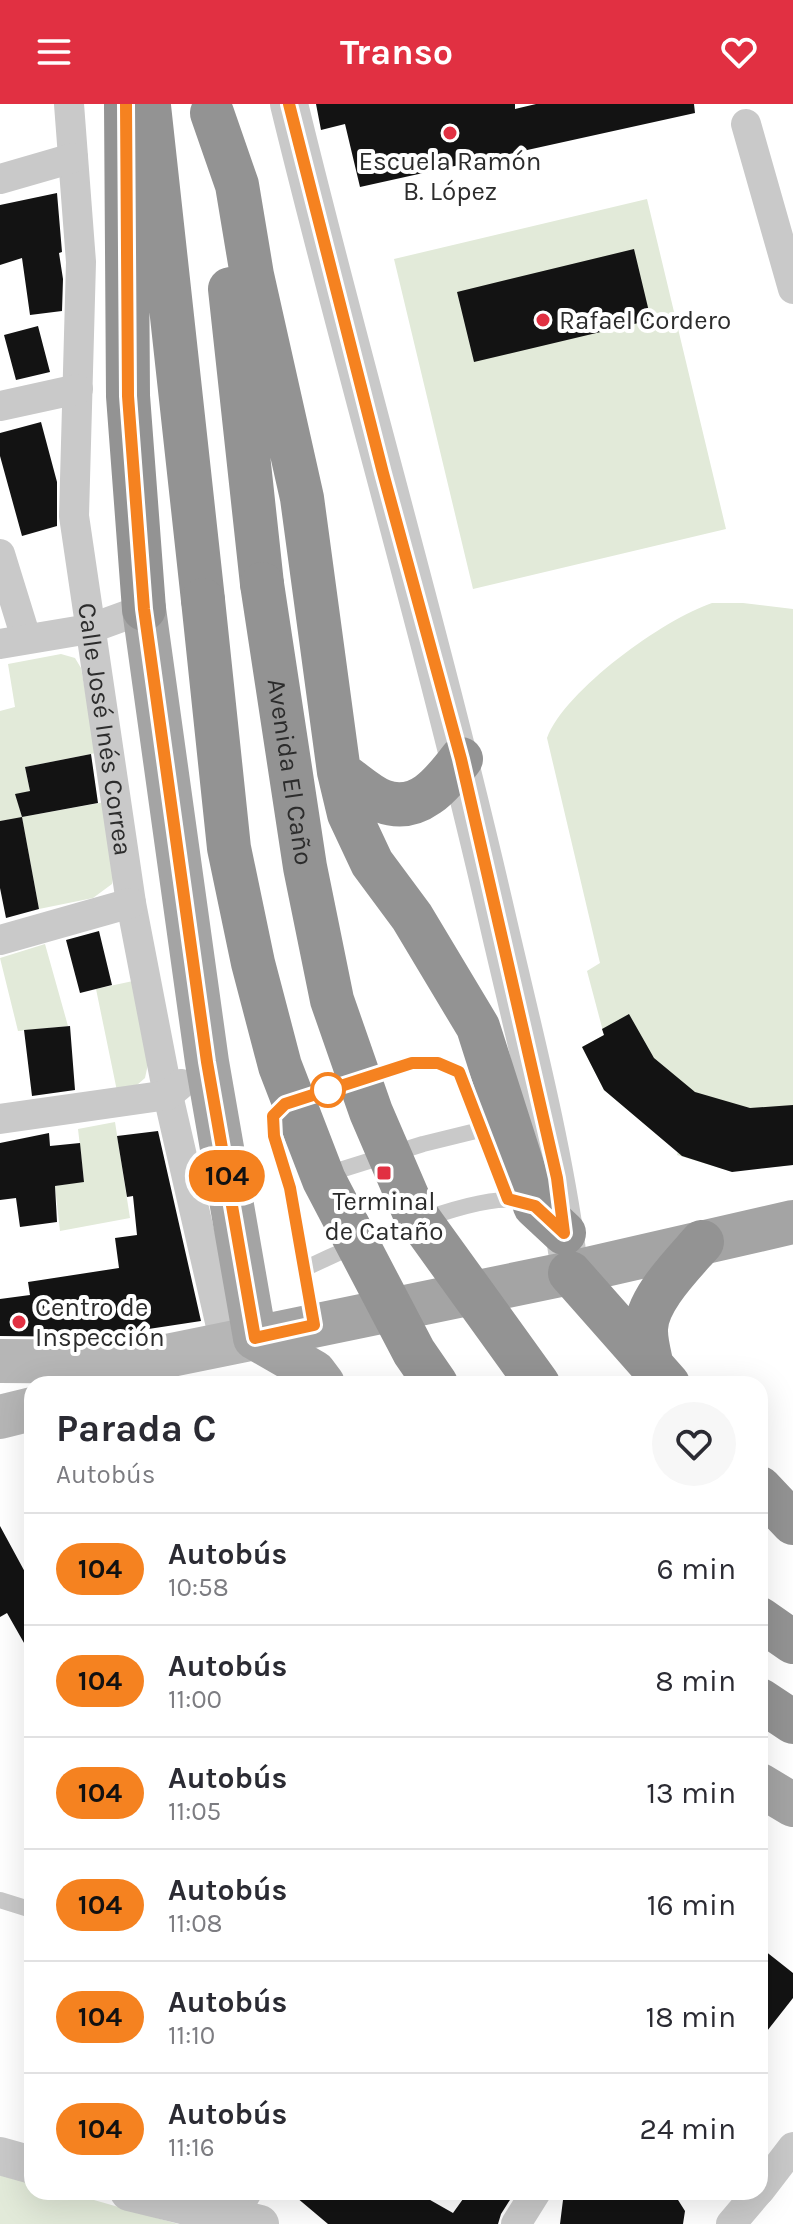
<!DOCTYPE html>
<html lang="es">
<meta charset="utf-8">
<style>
:root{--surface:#fff;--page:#f7f7f7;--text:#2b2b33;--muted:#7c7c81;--line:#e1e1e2;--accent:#e13042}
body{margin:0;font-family:Karla,sans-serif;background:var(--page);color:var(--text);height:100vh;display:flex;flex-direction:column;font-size:30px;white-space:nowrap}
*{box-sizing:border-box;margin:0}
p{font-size:26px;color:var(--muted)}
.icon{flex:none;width:44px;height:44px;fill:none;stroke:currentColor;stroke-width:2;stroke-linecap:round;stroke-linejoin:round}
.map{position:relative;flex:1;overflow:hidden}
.details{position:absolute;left:24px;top:1272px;width:744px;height:824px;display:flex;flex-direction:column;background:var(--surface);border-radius:24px;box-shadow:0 8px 32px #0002}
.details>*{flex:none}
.badge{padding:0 16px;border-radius:26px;font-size:28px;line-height:52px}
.map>.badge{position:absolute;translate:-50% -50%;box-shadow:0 0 0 4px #fff}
.round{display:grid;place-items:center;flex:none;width:84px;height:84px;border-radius:42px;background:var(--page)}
.headline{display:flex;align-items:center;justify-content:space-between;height:136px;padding:0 32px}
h1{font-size:38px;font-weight:700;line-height:60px}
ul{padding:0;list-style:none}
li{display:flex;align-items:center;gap:24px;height:112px;padding:0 32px;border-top:2px solid var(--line)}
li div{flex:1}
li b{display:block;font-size:30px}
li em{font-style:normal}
li .badge{min-width:88px;font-weight:700;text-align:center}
header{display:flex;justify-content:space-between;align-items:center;height:104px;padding:0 32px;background:var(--accent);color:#fff;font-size:36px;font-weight:700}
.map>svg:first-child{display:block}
.green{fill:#e2ead9}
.building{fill:#131313}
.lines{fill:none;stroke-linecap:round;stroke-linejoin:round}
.service{stroke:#c9c9c9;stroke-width:16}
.minor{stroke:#c9c9c9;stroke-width:30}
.tertiary{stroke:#c9c9c9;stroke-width:38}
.secondary{stroke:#b6b6b6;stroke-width:44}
.primary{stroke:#a4a4a4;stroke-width:44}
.motorway{stroke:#939393;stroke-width:44}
.motorway-bridge{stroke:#939393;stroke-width:44}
.line-casing{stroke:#fff;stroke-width:18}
.line{stroke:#f58220;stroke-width:12}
.poi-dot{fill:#e13042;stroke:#fff;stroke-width:3}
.stop-dot{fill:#fff;stroke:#f58220;stroke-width:4}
.labels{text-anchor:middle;stroke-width:8;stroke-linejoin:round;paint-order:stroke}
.poi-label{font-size:26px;fill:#2c2c2c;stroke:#fff}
.street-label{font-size:26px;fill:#2c2c2c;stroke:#fff}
</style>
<header><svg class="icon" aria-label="menu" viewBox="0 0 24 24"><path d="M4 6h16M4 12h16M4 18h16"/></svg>Transo<svg class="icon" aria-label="heart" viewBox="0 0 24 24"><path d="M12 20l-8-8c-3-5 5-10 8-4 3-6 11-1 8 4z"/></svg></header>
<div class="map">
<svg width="793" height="2120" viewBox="0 0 793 2120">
<rect width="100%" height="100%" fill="#fff"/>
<path class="green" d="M647 95 726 425 473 485 394 155Z
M712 499H743L793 505V1061L730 1067 677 1051 679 1043 667 1039 604 986 582 943 604 931 587 867 600 859 547 634C565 586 664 515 712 499Z
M61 550 75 554 81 564 96 649 25 663 30 687 16 691 22 713 105 698 115 764 112 780 93 794 39 805 22 714 0 717V607L15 603 8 560Z
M45 840 68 922 18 927 0 854Z
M133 877 148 960 145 974 137 981 117 987 96 885Z
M115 1018 130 1114 60 1127 55 1082 84 1077 78 1025Z
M0 2069 32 2078V2088H66L178 2120H0Z"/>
<path class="building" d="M316 0H515V5L536 0H694L695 9 360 83 345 20 321 26Z
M57 89 62 148 59 149 63 175 62 207 30 211 22 154 0 161V101Z
M634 145 651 216 474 258 457 188Z
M38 222 50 268 16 276 4 231Z
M41 318 57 378V422L22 432 0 352V329Z
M91 650 98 699 22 713 15 690 30 687 25 663Z
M22 713 39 805 6 814 0 784V717Z
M99 827 112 881 80 889 66 836Z
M629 910 654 954 695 988 750 1004 793 1001V1061L732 1068 682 1052 604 986 582 943 604 931 602 925Z
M70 922 75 986 32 992 24 926Z
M158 1027 201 1217 96 1233 0 1232V1195L30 1191 28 1178 119 1164 115 1134 137 1131 133 1092 127 1093 117 1032Z
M49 1029 50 1042 80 1039 84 1078 55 1082 57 1118 20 1123 16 1094 0 1096V1039Z
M0 1422 32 1481V1553L7 1509 0 1513Z
M760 1843 793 1869V1894L760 1936Z
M290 2088H416L453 2109 468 2088H515L501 2110 498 2120H328Z
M564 2088H673L685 2107 683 2120H560Z"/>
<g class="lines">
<path class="service" d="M324 1071 423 1040 480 1026
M304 1165C345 1145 477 1087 518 1097
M314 1219 290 1084 274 1032 273 1012 285 1000 412 959H438L459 968 508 1095
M0 1796 32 1806
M240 2114 255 2088"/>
<g class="minor">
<path id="s1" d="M69 0 81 158 74 412 131 799 168 991 225 1240"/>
<path d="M746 20 793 185"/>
<path d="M0 75 73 54"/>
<path d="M0 302 78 285"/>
<path d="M0 450 26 534"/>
<path d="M0 540 89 525 144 505"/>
<path d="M0 836 131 799"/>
<path d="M0 1015 168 991 181 980"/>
<path d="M760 2086 793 2043"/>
<path d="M516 2120 536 2088"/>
<path d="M731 2120 758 2088"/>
</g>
<path class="tertiary" d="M289 0C356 275 436 546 499 822 524 930 552 1037 567 1147
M0 2052 32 2061
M129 2088 260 2120"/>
<path class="secondary" d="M0 1257 134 1258
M92 1280 137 1258 255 1234
M0 1313 32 1305"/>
<path class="primary" d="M144 505 207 958 255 1234 314 1268 323 1280
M255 1234 570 1169 793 1118
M760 1681 793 1701"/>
<path class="motorway" d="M126 0 128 292 144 505
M149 2 203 496
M212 9 237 81 252 171 302 394 339 668 349 710 372 759 412 813 478 923 535 1102 564 1129
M230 185 262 480
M339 668C353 677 367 691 382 697 418 711 442 680 461 655
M570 1169 668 1280
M651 1258C649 1249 646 1237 646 1227 645 1197 683 1160 702 1138
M760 1384 793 1419
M760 1515 793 1538
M760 1596 793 1618"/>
<g class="motorway-bridge">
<path id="s2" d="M262 480 305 763 332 896 371 1008 414 1108 538 1280"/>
<path d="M203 496 229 744 253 859 280 962 324 1076 414 1248 436 1280"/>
</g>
</g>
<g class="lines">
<defs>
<path id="line" d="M126 0 128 292 144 505 207 958 255 1234 314 1221 290 1084 274 1032 273 1012 285 1000 412 959H438L459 968 508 1095 535 1102 564 1129 557 1074 461 655 383 369 289 0"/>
</defs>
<use href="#line" class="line-casing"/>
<use href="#line" class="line"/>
</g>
<g class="poi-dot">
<circle cx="450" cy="29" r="8"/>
<circle cx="543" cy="216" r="8"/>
<rect x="376" y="1061" width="16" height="16" rx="4"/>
<circle cx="19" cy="1218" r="8"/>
</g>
<circle class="stop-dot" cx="328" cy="986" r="16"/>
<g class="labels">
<g class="poi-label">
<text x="450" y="66">Escuela Ramón<tspan x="450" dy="30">B. López</tspan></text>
<text x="559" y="225" text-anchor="start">Rafael Cordero</text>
<text x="384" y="1106">Terminal<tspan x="384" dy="30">de Cataño</tspan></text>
<text x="35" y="1212" text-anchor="start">Centro de<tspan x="35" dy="30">Inspección</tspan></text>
</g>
<g class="street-label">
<text dy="9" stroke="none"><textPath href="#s1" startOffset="628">Calle José Inés Correa</textPath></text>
<text dy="9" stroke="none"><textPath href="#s2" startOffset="190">Avenida El Caño</textPath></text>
</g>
</g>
</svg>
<b class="badge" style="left:227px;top:1072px;background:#f58220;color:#111">104</b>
<section class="details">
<div class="headline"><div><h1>Parada C</h1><p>Autobús</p></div><a class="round"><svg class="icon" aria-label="heart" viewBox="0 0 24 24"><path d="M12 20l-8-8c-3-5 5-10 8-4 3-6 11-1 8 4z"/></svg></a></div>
<ul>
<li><span class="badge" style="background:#f58220;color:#111">104</span><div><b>Autobús</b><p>10:58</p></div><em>6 min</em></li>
<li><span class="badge" style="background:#f58220;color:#111">104</span><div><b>Autobús</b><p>11:00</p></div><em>8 min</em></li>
<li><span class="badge" style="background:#f58220;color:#111">104</span><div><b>Autobús</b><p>11:05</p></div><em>13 min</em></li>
<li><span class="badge" style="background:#f58220;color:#111">104</span><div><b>Autobús</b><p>11:08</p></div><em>16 min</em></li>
<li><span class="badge" style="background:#f58220;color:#111">104</span><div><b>Autobús</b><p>11:10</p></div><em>18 min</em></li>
<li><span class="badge" style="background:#f58220;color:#111">104</span><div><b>Autobús</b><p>11:16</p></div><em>24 min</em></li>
</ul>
</section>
</div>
